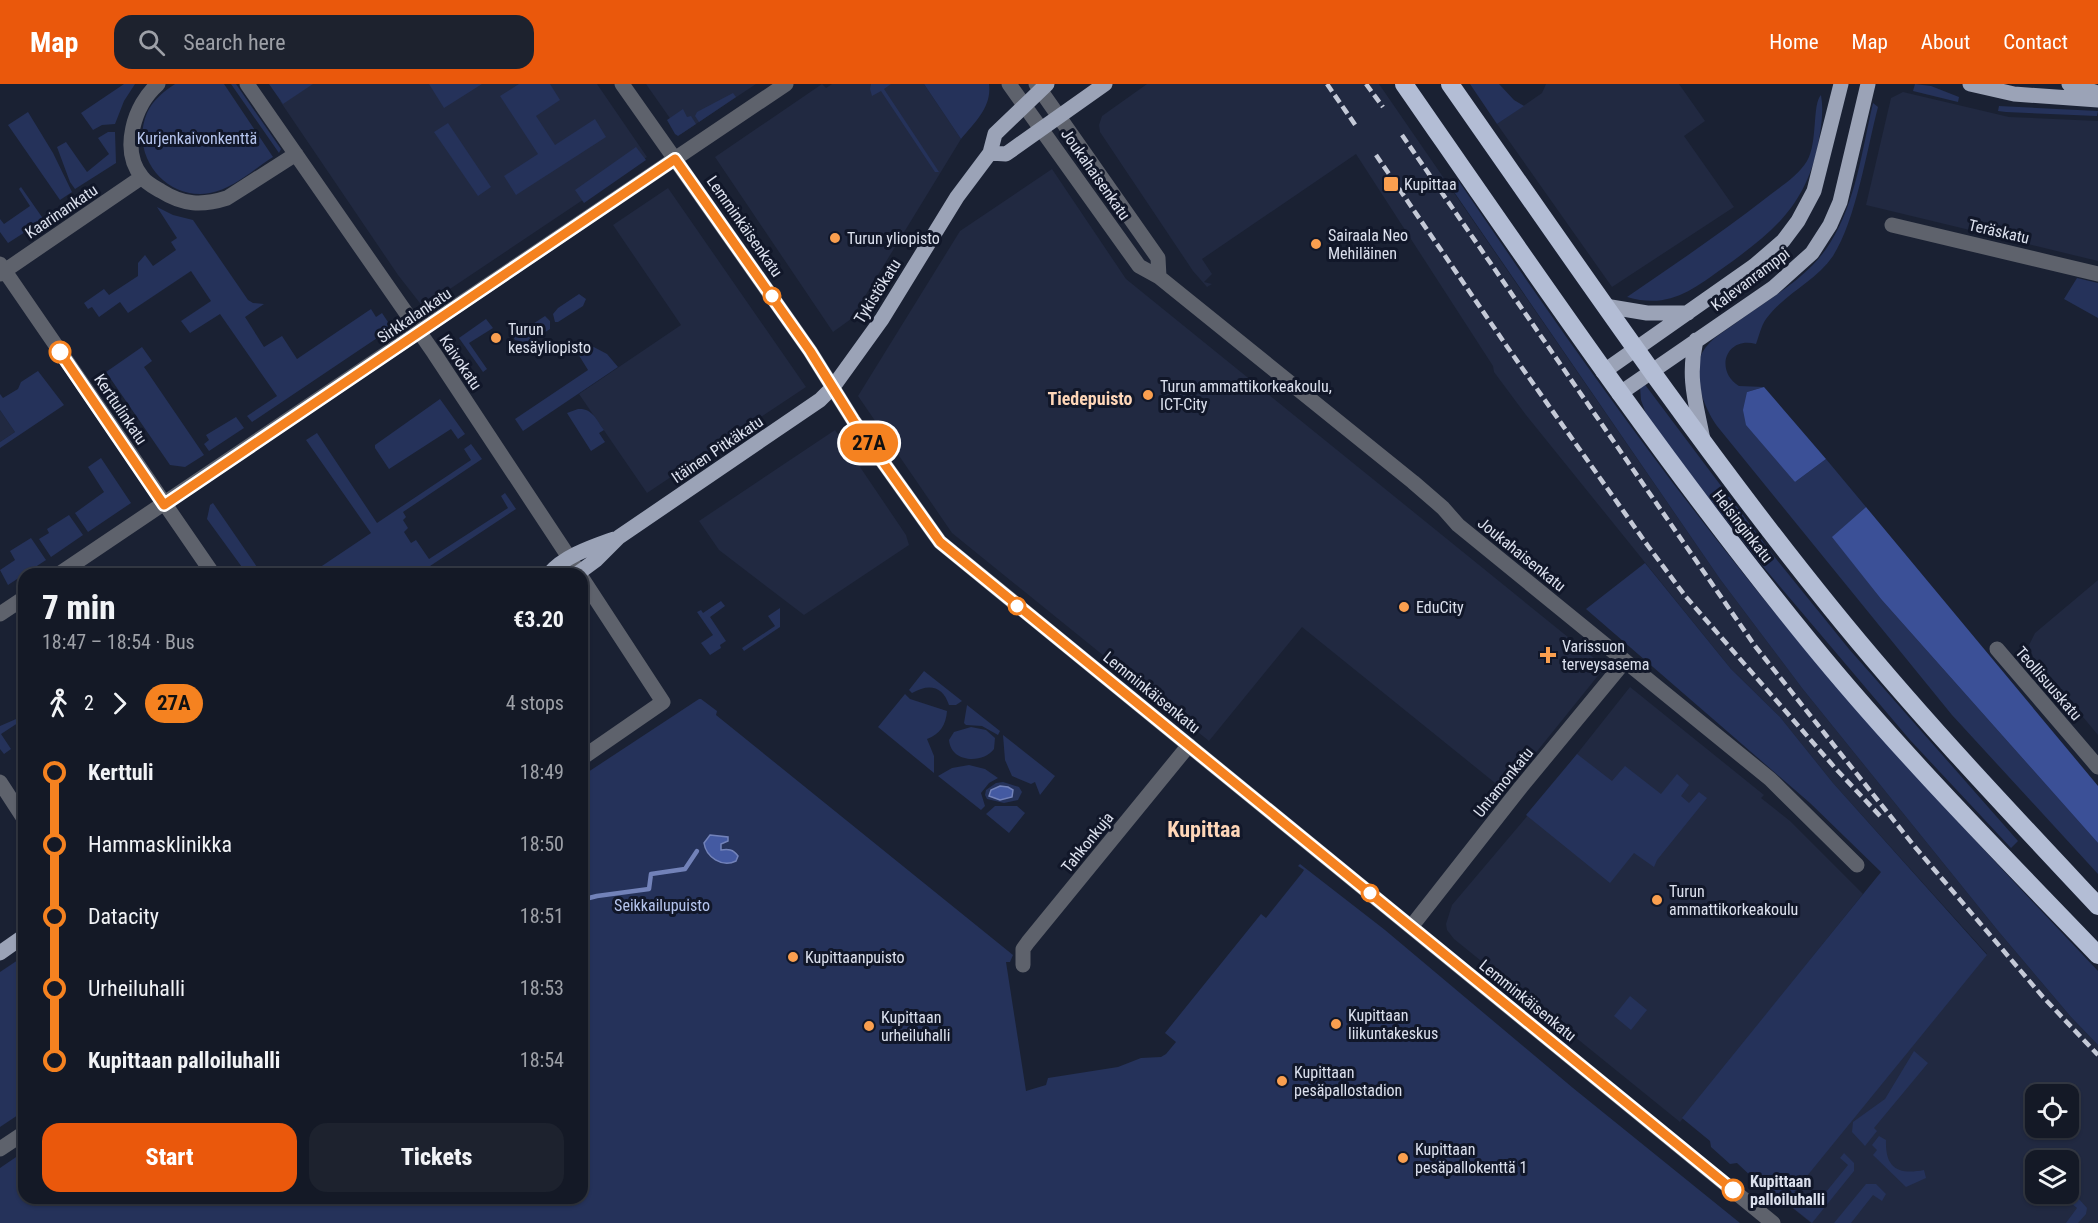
<!DOCTYPE html>
<meta charset="utf-8">
<style>
:root{--surface:#141926;--page:#1d222e;--text:#f1f3f6;--muted:#9da0a7;--line:#333843;--accent:#ea580c}
body{margin:0;font-family:"Roboto Condensed",sans-serif;background:var(--page);color:var(--text);height:100vh;display:flex;flex-direction:column;font-size:22px;white-space:nowrap}
*{box-sizing:border-box;margin:0}
p{font-size:20px;color:var(--muted)}
.icon{flex:none;width:33px;height:33px;fill:none;stroke:currentColor;stroke-width:2;stroke-linecap:round;stroke-linejoin:round}
.map{position:relative;flex:1;overflow:hidden}
.details{position:absolute;left:18px;top:484px;width:570px;height:636px;display:flex;flex-direction:column;background:var(--surface);border-radius:18px;box-shadow:0 2px 4px #0004,0 0 0 2px var(--line)}
.details>*{flex:none}
.badge{padding:0 12px;border-radius:20px;font-size:21px;line-height:39px}
.controls{position:absolute;left:2025px;top:1000px;display:grid;gap:12px}
.controls a{display:grid;place-items:center;width:54px;height:54px;border-radius:12px;background:var(--surface);box-shadow:0 2px 4px #0004,0 0 0 2px var(--line);font-size:30px}
.map>.badge{position:absolute;translate:-50% -50%;box-shadow:0 0 0 3px #fff}
.legs{display:flex;align-items:center;gap:9px;height:66px;padding:0 24px;font-size:20px}
.legs p{margin-inline-start:auto}
.headline{display:flex;align-items:center;justify-content:space-between;height:102px;padding:0 24px}
h1{font-size:33px;font-weight:800;line-height:45px}
.button{display:flex;gap:12px;margin-top:auto;padding:12px 24px}
.button a{flex:1;height:69px;border-radius:18px;background:var(--accent);color:#fff;font-size:24px;font-weight:800;line-height:69px;text-align:center}
.button a+a{background:var(--page);color:var(--text)}
ul{padding:0 24px;list-style:none}
li{display:flex;align-items:center;gap:21px;height:72px;font-size:22px}
li i{display:grid;place-items:center;width:9px;height:100%;margin:0 8px;background:currentColor}
li i::after{content:'';width:15px;height:15px;margin:-8px;border:4px solid;border-radius:50%;background:var(--surface)}
li p{margin-inline-start:auto}
li:first-child i{background:linear-gradient(#0000 50%,currentColor 0)}
li:last-child i{background:linear-gradient(currentColor 50%,#0000 0)}
header{display:flex;align-items:center;gap:36px;box-sizing:border-box;height:84px;padding:0 30px;background:var(--accent);color:#fff}
header strong{font-size:28px}
nav{display:flex;gap:33px;margin-inline-start:auto;font-size:21px}
.search{width:420px;height:54px;background:var(--page);display:flex;align-items:center;gap:15px;box-sizing:border-box;padding:0 21px;border-radius:18px;color:var(--muted);font-size:22px}
.map>svg:first-child{display:block}
.built{fill:#212941;fill-rule:evenodd}
.green{fill:#25325a}
.forest{fill:#3b5097}
.water{fill:#445aa2;stroke:#7282b9;stroke-width:1.5}
.lines{fill:none;stroke-linecap:round;stroke-linejoin:round}
.stream{stroke:#7282b9;stroke-width:4.5}
.minor{stroke:#5e626c;stroke-width:15}
.major{stroke:#9ba3b7;stroke-width:15}
.highway{stroke:#b3bdd5;stroke-width:18}
.rail{stroke:#c4c9d7;stroke-width:4.5;stroke-dasharray:9 4.5;stroke-linecap:butt}
.line-1-casing{stroke:#fff;stroke-width:14}
.line-1{stroke:#f58220;stroke-width:9}
.poi-dot{fill:#fa9f4f;stroke:#111729;stroke-width:2}
.stop-1-dot{fill:#fff;stroke:#f58220;stroke-width:3}
.labels{text-anchor:middle;stroke-width:6;stroke-linejoin:round;paint-order:stroke}
.park-label{font-size:16px;fill:#b6c5ee;stroke:#111729}
.street-label{font-size:16px;fill:#dce1ee;stroke:#111729}
.poi-label{font-size:16px;fill:#dce1ee;stroke:#111729;text-anchor:start}
.stop-label{font-size:16px;font-weight:bold;fill:#dce1ee;stroke:#111729;text-anchor:start}
.neighbourhood-label{font-size:18px;font-weight:bold;fill:#fed6b8;stroke:#111729}
.district-label{font-size:22px;font-weight:bold;fill:#fed6b8;stroke:#111729}
</style>
<header>
<strong>Map</strong>
<div class="search"><svg class="icon" aria-label="search" viewBox="0 0 24 24"><circle cx="10" cy="10" r="6"/><path d="M15 15l6 6"/></svg>Search here</div>
<nav><a>Home</a><a>Map</a><a>About</a><a>Contact</a></nav>
</header>
<div class="map">
<svg width="2098" height="1139" viewBox="0 0 2098 1139">
<rect width="100%" height="100%" fill="#1a2133"/>
<path class="built" d="M306 0H597L647 73 423 223 398 191 280 17Z
M646 0H756L681 50Z
M822 0 826 4 832 0H924L961 55 851 235 833 248 715 73Z
M1147 0H1379L1720 495 1802 604 1999 848 2071 933 2098 961V1139H1811L1785 1118 1987 870 1833 699 1780 633 1731 585 1526 331 1494 288 1493 282 1356 70 1202 175 1212 190 1204 198 1212 200 1207 203 1193 187 1100 48 1099 41 1102 32ZM2036 1011H2068V1044H2036ZM2036 1077H2068V1110H2036Z
M1546 0H1679L1705 37 1684 52 1734 123 1612 203 1497 40 1542 9Z
M1903 8 2009 33 2098 37V177L1866 121 1891 14Z
M1052 85 1126 195 1605 583 1505 707 1302 543 1209 657 952 449 858 312 960 147Z
M668 104 806 303 647 409 579 310 681 241 613 141Z
M0 326 15 348 0 358Z
M835 346 906 451 909 461 804 531 719 466 699 437Z
M2098 496V651L2033 573 2029 561 2035 549Z
M1630 603 1764 711 1761 714 1790 737 1863 810 1680 1038 1454 855 1447 846 1446 840 1452 821 1539 718Z"/>
<path class="green" d="M124 0H135L124 17 115 40 102 41 93 46 81 29Z
M175 0H224L273 73C254 85 233 105 210 109 166 117 129 71 147 29 153 16 163 8 175 0Z
M231 0H236L281 65 279 69Z
M269 0H313L283 20Z
M429 0H482L444 24Z
M519 0H550L560 16 536 32 555 61 595 35 606 53 516 111 504 92 538 70 500 12Z
M871 0H891L884 5 939 88H935L881 7 872 12 870 5Z
M924 0H989C992 23 975 38 961 55Z
M1470 0H1499L1514 16 1524 22 1497 40Z
M1915 0 1931 2 1959 13 1958 18 1913 7Z
M733 9 736 13 699 38 695 32 697 28Z
M1821 11C1824 28 1821 44 1818 61 1805 123 1772 149 1723 184 1691 207 1668 225 1627 213 1674 181 1721 149 1766 114 1780 103 1798 92 1807 77 1818 59 1812 20 1821 11Z
M1873 19 1878 23C1867 65 1856 136 1833 172 1815 198 1784 210 1766 235 1761 242 1759 252 1756 260 1726 252 1714 286 1739 302L1764 303 1747 308 1795 398 1826 375 1866 423 1833 453 1881 515 2098 759V790L1952 631 1717 342C1704 324 1691 290 1702 269 1710 254 1727 246 1740 236 1772 213 1809 193 1830 159 1856 118 1862 66 1873 19Z
M1999 22 2098 27 2097 32 2006 28 1998 27Z
M683 25 687 33 691 32 696 40 678 52 675 50 667 36Z
M28 28 53 69 72 108 60 116 8 41Z
M448 39 491 103 478 112 434 48Z
M108 48H115L116 79 75 105 70 98 57 63 66 58 87 88 109 70 98 54Z
M636 63 646 76 584 119 575 106Z
M1458 96C1567 257 1680 416 1805 565 1898 676 1998 781 2098 887V961L2071 933 1999 848 1802 604 1720 495 1450 102Z
M21 103 44 136 8 159 0 148V135L4 140 30 122 19 105Z
M157 123 173 131 193 136 248 216 253 219 264 220 245 233 264 263 282 252 297 275 371 225 376 233 382 229 392 244 252 338 247 332 277 312 220 230 190 249 181 237 211 217 191 187 128 229 120 218 99 233 92 223 88 225 84 219 104 205 109 211 138 192V179L145 171 153 182 176 166 171 158 177 154Z
M2077 194 2098 199V234L2064 215Z
M579 210 586 215 583 222 558 238H555L553 230 558 224Z
M545 232 550 237V245L528 259 515 256 513 253Z
M486 235 493 244 469 259 487 285 483 288 459 254Z
M590 261 607 270 618 283 523 347 515 335 588 286 575 265Z
M142 263 152 277 144 283 204 371 185 383 170 381 106 288Z
M38 287 64 321 0 364V358L15 348 0 326V310L3 314 18 305 21 298Z
M1643 298 1773 471 1849 565 2018 757 2011 764 1910 656 1760 479 1690 390 1646 330 1641 316 1640 303Z
M440 315 465 350 458 355 451 345 389 385 375 364V361Z
M578 325C592 324 596 335 604 346L599 349 605 358 591 367 567 329Z
M236 333 244 344 209 367 204 360 209 356 206 351Z
M317 349 377 439 471 376 464 365 471 360 482 375 403 428 406 433 403 436 408 444 404 448 411 459 416 456 429 475 508 424 501 412 505 409 516 425 418 490H310L371 449 306 356Z
M101 374 131 419 88 448 75 429 104 408 88 383Z
M213 419 257 483 247 490 207 435 210 421Z
M69 431 83 451 51 473 39 455 49 449 47 445Z
M31 454 46 476 8 501 0 486 15 476 10 467Z
M1645 479 1731 585 1780 633 1833 699 1987 871 1794 1108 1813 1124 1848 1081 1840 1074 1844 1069 1854 1079V1087L1812 1139 1764 1101 1753 1094 1737 1079 1730 1080 1711 1063 1710 1057 1682 1034 1881 788 1810 719 1586 525Z
M721 517 725 522 710 533 726 557 720 561 721 564 710 571 701 559 713 551 697 528 701 526 703 529Z
M780 524V543L744 567 742 564 775 542 768 532Z
M924 587 962 617 956 621H949C943 602 929 599 912 609L909 606Z
M905 610 910 615 947 627C946 641 940 650 927 655L934 672V689L878 643Z
M699 615H701L717 627 716 631 1013 871 1010 878H1006L1026 1007 1046 1001 1048 994 1118 983 1141 974 1161 973 1166 970 1176 958 1165 949 1261 830 1266 834 1302 789 1304 786 1298 782 1300 780 1385 846 1573 1004 1740 1139H0V1084L22 1069 24 1070V1114H582V692Z
M967 621 1000 647 998 651 982 642 966 641 964 639Z
M23 632 24 635 1 650 11 665 4 670 0 665V642Z
M971 643 986 646 995 654 994 665C983 680 951 679 949 656L954 648Z
M1003 651 1055 692 1040 711 1035 698 1031 700 1012 692 1005 676Z
M1577 670 1612 697 1625 682 1661 710 1677 690 1689 701 1681 712 1689 719 1699 708 1707 714 1657 776 1654 783 1634 769 1610 799 1526 731Z
M969 681 985 685 998 694 989 699 981 709 985 722 981 726 938 692 952 684Z
M1003 698 1019 703 1022 708 1018 716 1004 719 987 715 985 711 986 706 996 699Z
M995 722H1017L1025 729 1009 749 986 730Z
M24 872V1027L0 1043V888Z
M1630 912 1647 926 1631 946 1614 932Z
M1914 967 1928 979 1874 1044 1877 1047 1865 1062 1852 1048 1853 1038 1885 1015Z
M1879 1052 1886 1056C1885 1084 1898 1091 1924 1086L1926 1094 1906 1103 1873 1071 1877 1066 1872 1061Z
M1866 1100H1876L1886 1110 1882 1117 1873 1111 1851 1139H1834Z
M2069 1104 2087 1124 2086 1130 2078 1139H2066L2077 1124 2060 1110H2068Z"/>
<path class="forest" d="M1764 303 1826 375 1795 398 1746 341 1743 326 1747 308Z
M1866 423 2098 702V759L1881 515 1832 453Z"/>
<path class="water" d="M1000 702 1008 703 1013 706 1012 713 1000 716 989 712 991 706Z
M710 751 728 753V757L721 760V766C728 765 733 765 738 772L736 777C722 784 706 773 704 759Z"/>
<g class="lines">
<path class="stream" d="M582 819 589 814 597 812 649 805 651 790 685 785 697 767"/>
<path class="minor" d="M158 0C134 21 120 66 142 93 146 99 154 103 161 107 183 121 202 122 227 114L296 70
M247 0 434 269 580 490
M622 0 810 267 853 336 940 458 1773 1139
M1009 0 1139 182 1159 193 1413 398 1443 424 1458 441 1770 695 1857 781
M1036 0 1158 174 1159 193
M1892 141 2098 190
M0 180 213 490
M0 190 142 93
M59 490 786 0
M582 494 663 618 582 674
M0 530 24 514
M1997 565 2098 683
M0 698 24 735
M1411 843 1521 703 1625 577
M1023 881V865L1028 858 1189 661
M0 1065 24 1049"/>
<path class="major" d="M1970 0 2014 10 2098 16
M2069 0 2098 9
M990 69 1006 70 1105 0
M1605 222 1647 229H1688
M1696 256C1687 294 1696 319 1703 356
M1603 288 1754 182 1783 157 1798 137 1814 107 1841 0
M1619 310 1773 204 1812 169 1830 141 1840 118 1868 0
M549 490C564 472 592 463 614 455
M577 490 596 476 619 453 820 316 833 303 882 235 957 113 990 69 995 50 1047 0
M0 869 24 852"/>
<path class="highway" d="M1404 0C1535 189 1664 379 1810 558 1899 667 2000 769 2098 871
M1450 0C1574 177 1695 356 1831 524 1915 628 2007 725 2098 822"/>
<path class="rail" d="M1327 0 1356 42
M1366 0 1383 23
M1402 51 1755 562 1915 763 2043 913 2098 971
M1376 71 1508 264 1648 462 1686 513 1836 685 1881 733"/>
</g>
<g class="lines">
<defs>
<path id="line-1" d="M60 268 164 421 675 75 810 267 853 336 940 458 1733 1106"/>
</defs>
<use href="#line-1" class="line-1-casing"/>
<use href="#line-1" class="line-1"/>
</g>
<g class="poi-dot">
<rect x="1383" y="92" width="16" height="16" rx="3"/>
<circle cx="835" cy="154" r="6"/>
<circle cx="1316" cy="160" r="6"/>
<circle cx="496" cy="254" r="6"/>
<circle cx="1148" cy="311" r="6"/>
<circle cx="1404" cy="523" r="6"/>
<path d="M1545 562h6v6h6v6h-6v6h-6v-6h-6v-6h6z"/>
<circle cx="1657" cy="816" r="6"/>
<circle cx="793" cy="873" r="6"/>
<circle cx="1336" cy="940" r="6"/>
<circle cx="869" cy="942" r="6"/>
<circle cx="1282" cy="997" r="6"/>
<circle cx="1403" cy="1074" r="6"/>
</g>
<g class="stop-1-dot">
<circle cx="772" cy="212" r="8"/>
<circle cx="60" cy="268" r="10"/>
<circle cx="1017" cy="522" r="8"/>
<circle cx="1370" cy="809" r="8"/>
<circle cx="1733" cy="1106" r="10"/>
</g>
<g class="labels">
<g class="park-label">
<text x="197" y="60">Kurjenkaivonkenttä</text>
<text x="662" y="827">Seikkailupuisto</text>
</g>
<g class="street-label">
<text transform="translate(1096 90) rotate(55)" y="6">Joukahaisenkatu</text>
<text transform="translate(61 127) rotate(-34)" y="6">Kaarinankatu</text>
<text transform="translate(745 142) rotate(55)" y="6">Lemminkäisenkatu</text>
<text transform="translate(1999 147) rotate(13)" y="6">Teräskatu</text>
<text transform="translate(1750 195) rotate(-37)" y="6">Kalevanramppi</text>
<text transform="translate(877 207) rotate(-58)" y="6">Tykistökatu</text>
<text transform="translate(414 231) rotate(-34)" y="6">Sirkkalankatu</text>
<text transform="translate(461 278) rotate(56)" y="6">Kaivokatu</text>
<text transform="translate(121 325) rotate(56)" y="6">Kerttulinkatu</text>
<text transform="translate(717 365) rotate(-34)" y="6">Itäinen Pitkäkatu</text>
<text transform="translate(1743 442) rotate(52)" y="6">Helsinginkatu</text>
<text transform="translate(1522 470) rotate(39)" y="6">Joukahaisenkatu</text>
<text transform="translate(2049 599) rotate(49)" y="6">Teollisuuskatu</text>
<text transform="translate(1152 608) rotate(39)" y="6">Lemminkäisenkatu</text>
<text transform="translate(1503 698) rotate(-51)" y="6">Untamonkatu</text>
<text transform="translate(1087 758) rotate(-51)" y="6">Tahkonkuja</text>
<text transform="translate(1528 916) rotate(39)" y="6">Lemminkäisenkatu</text>
</g>
<g class="poi-label">
<text x="1404" y="106">Kupittaa</text>
<text x="1328" y="157">Sairaala Neo<tspan x="1328" dy="18">Mehiläinen</tspan></text>
<text x="847" y="160">Turun yliopisto</text>
<text x="508" y="251">Turun<tspan x="508" dy="18">kesäyliopisto</tspan></text>
<text x="1160" y="308">Turun ammattikorkeakoulu,<tspan x="1160" dy="18">ICT-City</tspan></text>
<text x="1416" y="529">EduCity</text>
<text x="1562" y="568">Varissuon<tspan x="1562" dy="18">terveysasema</tspan></text>
<text x="1669" y="813">Turun<tspan x="1669" dy="18">ammattikorkeakoulu</tspan></text>
<text x="805" y="879">Kupittaanpuisto</text>
<text x="1348" y="937">Kupittaan<tspan x="1348" dy="18">liikuntakeskus</tspan></text>
<text x="881" y="939">Kupittaan<tspan x="881" dy="18">urheiluhalli</tspan></text>
<text x="1294" y="994">Kupittaan<tspan x="1294" dy="18">pesäpallostadion</tspan></text>
<text x="1415" y="1071">Kupittaan<tspan x="1415" dy="18">pesäpallokenttä 1</tspan></text>
</g>
<g class="stop-label">
<text x="1750" y="1103">Kupittaan<tspan x="1750" dy="18">palloiluhalli</tspan></text>
</g>
<g class="neighbourhood-label">
<text x="1090" y="321">Tiedepuisto</text>
</g>
<g class="district-label">
<text x="1204" y="753">Kupittaa</text>
</g>
</g>
</svg>
<div class="controls">
<a><svg class="icon" aria-label="locate" viewBox="0 0 24 24"><circle cx="12" cy="12" r="6"/><path d="M12 2v4M12 18v4M2 12h4M18 12h4"/></svg></a>
<a><svg class="icon" aria-label="layers" viewBox="0 0 24 24"><path d="M12 4l9 5-9 5-9-5zM3 14l9 5 9-5"/></svg></a>
</div>
<b class="badge" style="left:869px;top:359px;background:#f58220;color:#111">27A</b>
<section class="details">
<div class="headline"><div><h1>7 min</h1><p>18:47 – 18:54 · Bus</p></div><b>€3.20</b></div>
<div class="legs"><svg class="icon" aria-label="walk" viewBox="0 0 24 24"><circle cx="13" cy="4" r="2"/><path d="M13 8l-2 6 4 7M11 14l-3 7M7 12l3-4h3l4 4"/></svg>2<svg class="icon" aria-label="forward" viewBox="0 0 24 24"><path d="M9 5l7 7-7 7"/></svg><b class="badge" style="background:#f58220;color:#111">27A</b><p>4 stops</p></div>
<ul>
<li><i style="color:#f58220"></i><b>Kerttuli</b><p>18:49</p></li>
<li><i style="color:#f58220"></i><span>Hammasklinikka</span><p>18:50</p></li>
<li><i style="color:#f58220"></i><span>Datacity</span><p>18:51</p></li>
<li><i style="color:#f58220"></i><span>Urheiluhalli</span><p>18:53</p></li>
<li><i style="color:#f58220"></i><b>Kupittaan palloiluhalli</b><p>18:54</p></li>
</ul>
<div class="button"><a>Start</a><a>Tickets</a></div>
</section>
</div>
